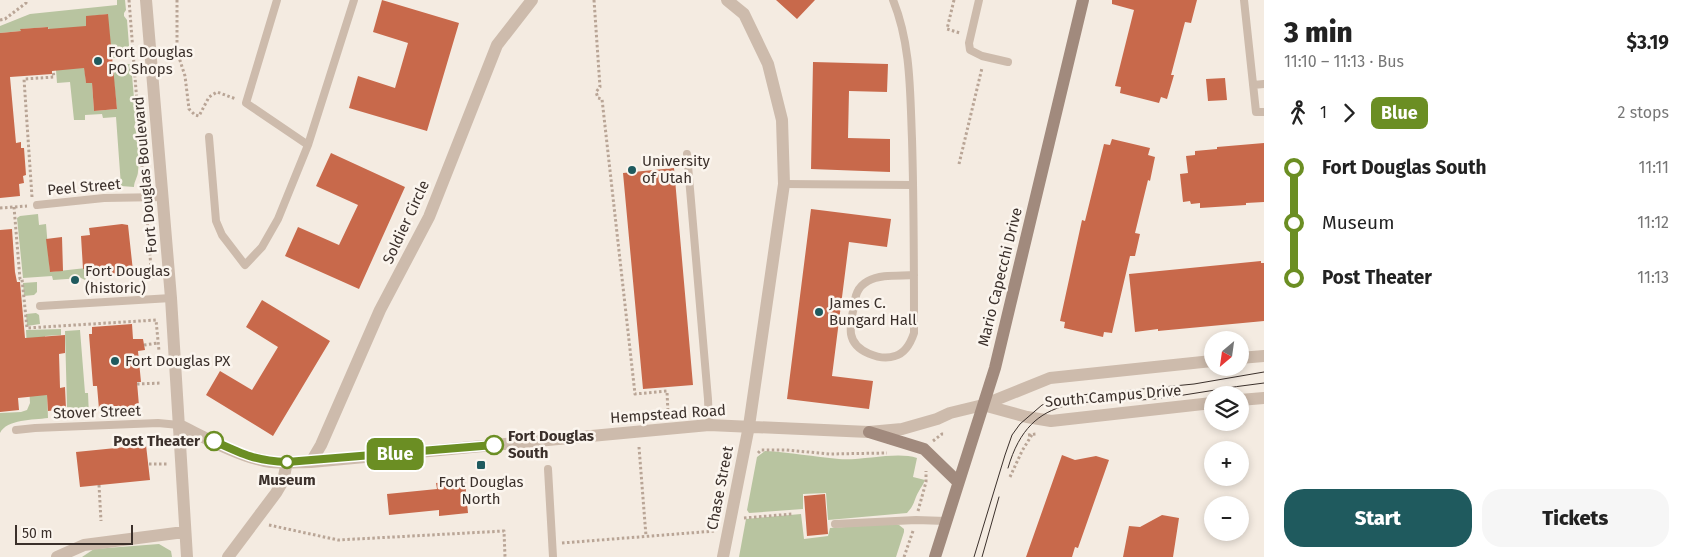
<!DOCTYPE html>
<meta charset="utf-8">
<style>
:root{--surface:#fff;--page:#f6f6f6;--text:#222;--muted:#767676;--accent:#1f5a5e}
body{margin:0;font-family:"Fira Sans",sans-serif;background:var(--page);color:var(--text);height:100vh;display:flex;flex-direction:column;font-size:19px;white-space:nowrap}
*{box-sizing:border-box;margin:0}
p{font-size:16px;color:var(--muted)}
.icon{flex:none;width:28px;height:28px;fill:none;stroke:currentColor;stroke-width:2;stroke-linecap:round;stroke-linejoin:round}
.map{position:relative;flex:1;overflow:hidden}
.drawer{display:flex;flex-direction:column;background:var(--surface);width:425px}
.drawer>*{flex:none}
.badge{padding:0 10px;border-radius:8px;font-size:18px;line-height:32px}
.needle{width:32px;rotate:209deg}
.buttons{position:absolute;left:1204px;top:331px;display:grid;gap:10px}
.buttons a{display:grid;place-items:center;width:45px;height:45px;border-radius:50%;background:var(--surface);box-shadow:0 2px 8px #0003;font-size:25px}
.scale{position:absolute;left:15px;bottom:12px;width:118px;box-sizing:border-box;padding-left:5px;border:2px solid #3b302b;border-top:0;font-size:14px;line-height:18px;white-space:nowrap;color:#3b302b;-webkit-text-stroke:4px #fbf5ee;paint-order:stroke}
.map>.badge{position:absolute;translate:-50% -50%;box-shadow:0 0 0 2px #fff}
.legs{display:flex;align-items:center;gap:8px;height:55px;padding:0 20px;font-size:16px}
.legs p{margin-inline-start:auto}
.head{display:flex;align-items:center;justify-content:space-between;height:85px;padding:0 20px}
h1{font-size:28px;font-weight:800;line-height:38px}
.cta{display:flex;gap:10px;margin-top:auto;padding:10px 20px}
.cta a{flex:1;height:58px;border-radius:20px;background:var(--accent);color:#fff;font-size:20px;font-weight:800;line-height:58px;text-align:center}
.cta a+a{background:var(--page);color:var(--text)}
ul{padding:0 20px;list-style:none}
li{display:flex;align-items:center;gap:18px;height:55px;font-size:19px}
li i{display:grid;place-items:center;width:8px;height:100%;margin:0 6px;background:currentColor}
li i::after{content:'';width:12px;height:12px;margin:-6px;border:4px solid;border-radius:50%;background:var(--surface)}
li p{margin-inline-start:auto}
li:first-child i{background:linear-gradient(#0000 50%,currentColor 0)}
li:last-child i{background:linear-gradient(currentColor 50%,#0000 0)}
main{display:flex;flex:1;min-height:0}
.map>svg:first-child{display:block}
.green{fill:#b8c4a0}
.building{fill:#c8694b}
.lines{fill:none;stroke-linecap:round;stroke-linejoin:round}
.path{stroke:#b9a596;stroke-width:3;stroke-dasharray:2.5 2.5;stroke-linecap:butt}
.service{stroke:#cdbbac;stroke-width:8}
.minor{stroke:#cdbbac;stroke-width:12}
.tertiary{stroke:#cdbbac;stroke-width:12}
.secondary{stroke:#a18a7d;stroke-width:12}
.tram{stroke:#3b302b;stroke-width:1}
.line-1-casing{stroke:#fff;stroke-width:11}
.line-1{stroke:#6b8e23;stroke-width:8}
.poi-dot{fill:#1f5a5e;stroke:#fbf5ee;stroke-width:2}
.stop-1-dot{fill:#fff;stroke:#6b8e23;stroke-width:2.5}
.labels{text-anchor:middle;stroke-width:5;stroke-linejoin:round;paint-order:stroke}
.poi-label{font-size:15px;fill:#3b302b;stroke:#fbf5ee;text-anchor:start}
.street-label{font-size:15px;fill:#3b302b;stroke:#fbf5ee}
.stop-label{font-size:15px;font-weight:bold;fill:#3b302b;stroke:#fbf5ee;text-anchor:start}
</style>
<main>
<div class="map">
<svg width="1264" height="557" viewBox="0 0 1264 557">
<rect width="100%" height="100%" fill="#f4ebe1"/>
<path class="green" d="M117 0H125L126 10 124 13V16L127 20 130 58H112L107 14 86 17 88 45 82 46 86 83H92L94 111 117 109 112 65 131 64 136 121 134 127 136 130C137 143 140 158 138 171 138 177 134 181 134 187L121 186 116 117 103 118 102 114 85 115V120H74L70 82 57 83 56 70 48 27 21 29V31L0 33V26L30 14 117 5Z
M38 214 39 225 46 224 50 272 86 268 87 276 85 280 81 278 53 280 52 276 23 278 17 218 20 216Z
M37 282V292L34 295 24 296 23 283Z
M36 313 39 315 40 324 27 326 26 314Z
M61 329V335L45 336 48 418C33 420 7 419 0 433V413L21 412 27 410 30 403 26 330Z
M80 330 85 393H88L89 416 74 417 71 408 67 407 65 331Z
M765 451C790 452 814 457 839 459 862 461 897 451 917 458L913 477 925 480C923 485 921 487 919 491 913 501 916 503 907 513L828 520 826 493 803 494V509L749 513 747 510 757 457Z
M801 514 804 539 828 536 830 528 890 524 899 525 904 529V532L896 557H739L746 519Z
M159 544 171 551 172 557H82L94 549Z"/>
<path class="building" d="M382 0 459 23 427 131 349 108 358 76 395 88 408 43 373 32Z
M776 0H815L797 19Z
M1112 0H1197L1191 23 1185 22 1171 75H1174L1167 99 1161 97 1159 103 1120 93 1121 87 1115 86 1134 10 1112 4Z
M108 14 117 109 94 111 92 83H86L84 68 52 71V74L10 77 16 143 21 142V148H24L26 175 23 176 24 183 19 184 20 196 0 198V33L21 31 20 29 48 27V29L86 26V16Z
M813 62 888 64 887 92 849 91 848 138 890 139V172L811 169Z
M1225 78 1227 100 1208 101 1206 79Z
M1112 139 1150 148 1148 155 1155 157 1150 181 1148 180 1135 233 1140 234 1135 256H1130L1112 333 1104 332 1103 337 1064 328 1065 322 1060 321 1082 220 1085 221 1104 144 1110 145Z
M1264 143V202L1246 203V205L1200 208V203L1191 204 1190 201 1183 202 1180 174 1188 173 1186 156 1195 155V151L1217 149V147Z
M331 153 405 187 359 289 285 256 298 227 339 245 358 205 316 186Z
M674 168 693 385 643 389 623 173Z
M811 209 891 219 887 247 849 242 832 376 873 381 869 409 787 399Z
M122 224 128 225 133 271 93 276V268L83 269 81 236 90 235 89 228Z
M12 229 15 272 17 282H20L25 338 65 335V353L59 354 60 388 65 387 66 409 48 411 47 395 18 398 19 410 0 412V230Z
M62 237 63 271 50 272 46 239Z
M1261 261V263H1264V321L1158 331V329L1135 332 1129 274Z
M262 300 330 341 273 436 206 395 220 371 252 390 278 347 246 327Z
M132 324 133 339H143L145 350 138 351 141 382H137L139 406 99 409 97 386H93L89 334H92V327Z
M146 445 150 480 80 487 76 452Z
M1062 455 1075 460 1096 456 1109 460 1078 548 1075 547 1072 557H1026Z
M465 481 468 513 439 516V510L389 515 387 494 437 489 436 483Z
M825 494 828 534 807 536 804 496Z
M1162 515 1179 518 1173 557H1123L1129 526 1140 527Z"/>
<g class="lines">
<path class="path" d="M129 0 143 180
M177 0V51L185 76 189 109 195 115 199 116 209 97 217 92 236 99
M594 0 600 87 596 92 598 98 602 99 635 394 667 391 668 414
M954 0 947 29 960 33
M0 20 5 19 26 3V0
M959 164 982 68
M32 197 24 79 54 77 53 71
M14 207 20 279H22L27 328 156 320 159 351
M0 208 27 206
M146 208 152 279
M144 345 158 343
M137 384 162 383
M1028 435 1036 434
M933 441 942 434H944
M639 447 646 536
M758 453 761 450H786L830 454 887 453
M149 464H168
M1010 477 1022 451 1033 433
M99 485 101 521
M918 511 926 482V471
M744 518 792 514
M269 525 338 540 504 531 505 557
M562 543 715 531
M904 557 913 531"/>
<path class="service" d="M277 0 246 103 308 145
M893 0C911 44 910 92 912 139 914 204 914 268 914 333 911 342 906 353 895 356 881 361 854 352 851 334 850 326 852 315 854 307 855 296 857 287 868 281 881 274 899 276 914 275
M979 0 969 43 970 50 982 56 1008 62
M1244 0 1256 112H1264
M1253 85 1264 84
M209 137 216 221 222 235 245 265 262 247 278 219 308 145 354 0
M687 154 708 399 709 425
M784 184 913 185
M37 205 104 198 163 197
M40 306 171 298
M16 430 35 428 158 423 179 425
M548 469 553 557
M835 524 916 520 946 521"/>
<path class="minor" d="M146 0 171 298 187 557
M179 425C204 437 238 456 265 461 280 464 296 462 311 462L709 425 869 432 902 429 937 419 950 413 983 405
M311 462 321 445 380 310 429 217 497 45 532 0
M57 557 84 545 184 532
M228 557 276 493 283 481 287 462
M723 557 749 426 784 184 782 120 768 64 744 14 727 0"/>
<path class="tertiary" d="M1240 358 1264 356
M1240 400 1264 398
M983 405 1050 378 1212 361
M983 405 1027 417 1051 421 1212 403"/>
<path class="secondary" d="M869 432 924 449 958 482
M935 557 995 368 1083 0"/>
<path class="tram" d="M1008 468C1031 388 1089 405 1154 399 1191 395 1227 387 1264 383
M974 557 1005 455 1012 435 1020 424 1042 405 1060 399 1081 395 1194 384 1264 372
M982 557 999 497"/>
</g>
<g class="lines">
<defs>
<path id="line-1" d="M214 441C242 454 256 461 287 462L494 445"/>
</defs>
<use href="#line-1" class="line-1-casing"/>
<use href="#line-1" class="line-1"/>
</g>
<g class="poi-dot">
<circle cx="98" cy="61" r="5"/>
<circle cx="632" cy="170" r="5"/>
<circle cx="75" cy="280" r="5"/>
<circle cx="819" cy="312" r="5"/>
<circle cx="115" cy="361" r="5"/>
<rect x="476" y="460" width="10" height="10" rx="2.5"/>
</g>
<g class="stop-1-dot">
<circle cx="214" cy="441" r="9"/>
<circle cx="494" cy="445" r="9"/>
<circle cx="287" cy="462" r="6"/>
</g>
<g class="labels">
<g class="poi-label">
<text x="108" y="57">Fort Douglas<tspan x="108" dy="17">PO Shops</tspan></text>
<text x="642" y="166">University<tspan x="642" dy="17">of Utah</tspan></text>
<text x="85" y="276">Fort Douglas<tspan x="85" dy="17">(historic)</tspan></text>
<text x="829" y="308">James C.<tspan x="829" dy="17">Bungard Hall</tspan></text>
<text x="125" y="366">Fort Douglas PX</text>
<text x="481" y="487" text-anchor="middle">Fort Douglas<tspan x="481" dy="17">North</tspan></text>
</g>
<g class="street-label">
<text transform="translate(145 175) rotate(-95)" y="5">Fort Douglas Boulevard</text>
<text transform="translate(84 187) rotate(-5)" y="5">Peel Street</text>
<text transform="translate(406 222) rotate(-65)" y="5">Soldier Circle</text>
<text transform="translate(1000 277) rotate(-76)" y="5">Mario Capecchi Drive</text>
<text transform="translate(1113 396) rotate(-5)" y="5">South Campus Drive</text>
<text transform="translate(97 412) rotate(-2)" y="5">Stover Street</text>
<text transform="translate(668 414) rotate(-4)" y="5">Hempstead Road</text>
<text transform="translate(720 488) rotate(-79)" y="5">Chase Street</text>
</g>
<g class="stop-label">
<text x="508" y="441">Fort Douglas<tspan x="508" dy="17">South</tspan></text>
<text x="200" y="446" text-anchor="end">Post Theater</text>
<text x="287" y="485" text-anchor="middle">Museum</text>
</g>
</g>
</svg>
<div class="buttons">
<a><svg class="needle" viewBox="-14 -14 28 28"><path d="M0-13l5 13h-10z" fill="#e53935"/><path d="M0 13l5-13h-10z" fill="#767676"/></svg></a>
<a><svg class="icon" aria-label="layers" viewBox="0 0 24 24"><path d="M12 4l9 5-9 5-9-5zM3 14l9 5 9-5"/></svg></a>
<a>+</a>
<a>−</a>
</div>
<div class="scale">50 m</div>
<b class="badge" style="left:395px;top:454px;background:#6b8e23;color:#fff">Blue</b>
</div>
<section class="drawer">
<div class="head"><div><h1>3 min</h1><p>11:10 – 11:13 · Bus</p></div><b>$3.19</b></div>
<div class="legs"><svg class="icon" aria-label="walk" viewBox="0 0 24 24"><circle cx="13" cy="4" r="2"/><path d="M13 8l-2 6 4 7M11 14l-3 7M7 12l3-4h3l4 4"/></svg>1<svg class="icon" aria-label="forward" viewBox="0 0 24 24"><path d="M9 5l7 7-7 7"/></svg><b class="badge" style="background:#6b8e23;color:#fff">Blue</b><p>2 stops</p></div>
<ul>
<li><i style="color:#6b8e23"></i><b>Fort Douglas South</b><p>11:11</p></li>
<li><i style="color:#6b8e23"></i><span>Museum</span><p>11:12</p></li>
<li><i style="color:#6b8e23"></i><b>Post Theater</b><p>11:13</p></li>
</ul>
<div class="cta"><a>Start</a><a>Tickets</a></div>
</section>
</main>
